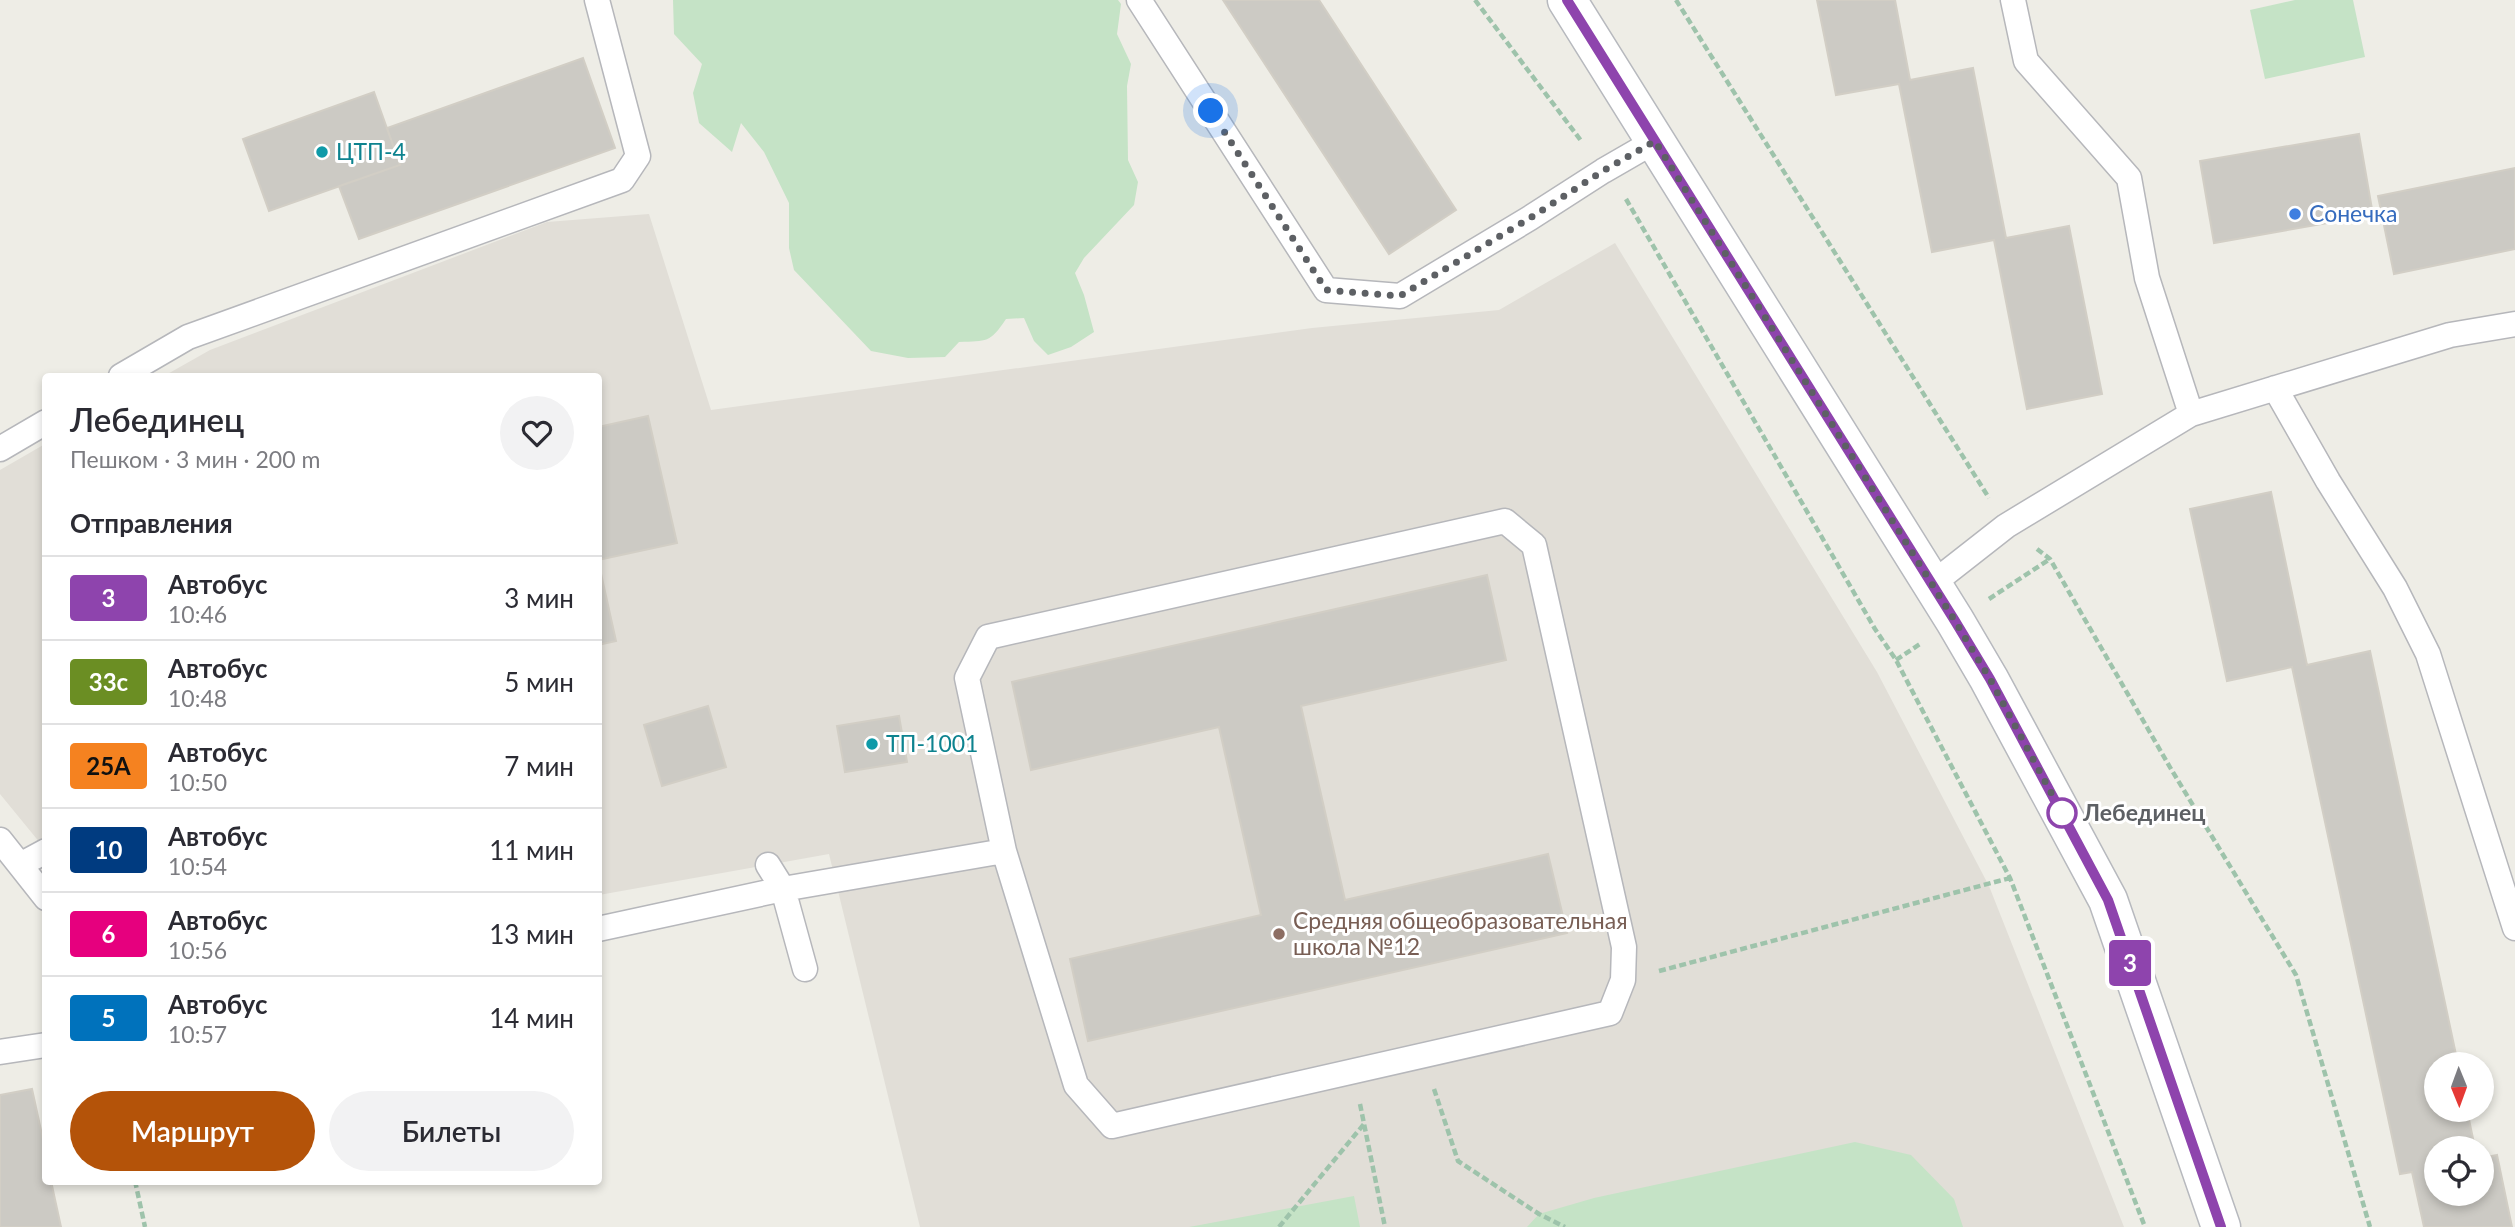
<!DOCTYPE html>
<html lang="ru">
<meta charset="utf-8">
<style>
:root{--surface:#fff;--page:#f2f2f3;--text:#2b2b33;--muted:#7c7c81;--line:#e1e1e2;--accent:#b45309}
body{margin:0;font-family:Lato,sans-serif;background:var(--page);color:var(--text);height:100vh;display:flex;flex-direction:column;font-size:26px;white-space:nowrap}
*{box-sizing:border-box;margin:0}
p{font-size:23px;color:var(--muted)}
.icon{flex:none;width:38px;height:38px;fill:none;stroke:currentColor;stroke-width:2;stroke-linecap:round;stroke-linejoin:round}
.map{position:relative;flex:1;overflow:hidden}
.sheet{position:absolute;left:42px;top:373px;width:560px;height:812px;display:flex;flex-direction:column;background:var(--surface);border-radius:7px;box-shadow:0 4px 10px #0003}
.sheet>*{flex:none}
.badge{padding:0 14px;border-radius:5px;font-size:24px;line-height:46px}
.needle{width:46px;rotate:179deg}
.controls{position:absolute;left:2424px;top:1052px;display:grid;gap:14px}
.controls a{display:grid;place-items:center;width:70px;height:70px;border-radius:50%;background:var(--surface);box-shadow:0 4px 10px #0003;font-size:35px}
.you{position:absolute;width:35px;height:35px;margin:-18px;border:5px solid #fff;border-radius:50%;background:#1a73e8;box-shadow:0 0 0 10px #1a73e833}
.map>.badge{position:absolute;translate:-50% -50%;box-shadow:0 0 0 4px #fff}
h2{padding:0 28px;font-size:26px;line-height:63px}
.round{display:grid;place-items:center;flex:none;width:74px;height:74px;border-radius:37px;background:var(--page)}
.overview{display:flex;align-items:center;justify-content:space-between;height:119px;padding:0 28px}
h1{font-size:33px;font-weight:600;line-height:52px}
.primary-button{display:flex;gap:14px;margin-top:auto;padding:14px 28px}
.primary-button a{flex:1;height:80px;border-radius:42px;background:var(--accent);color:#fff;font-size:28px;font-weight:600;line-height:80px;text-align:center}
.primary-button a+a{background:var(--page);color:var(--text)}
ul{padding:0;list-style:none}
li{display:flex;align-items:center;gap:21px;height:84px;padding:0 28px;border-top:2px solid var(--line)}
li div{flex:1}
li b{display:block;font-size:26px}
li em{font-style:normal}
li .badge{min-width:77px;font-weight:700;text-align:center}
.map>svg:first-child{display:block}
.education{fill:#e1ded7}
.green{fill:#c5e3c6}
.building{fill:#cccac4;stroke:#d2cec5;stroke-width:2}
.lines{fill:none;stroke-linecap:round;stroke-linejoin:round}
.lane-casing{stroke:#b6b7bb;stroke-width:27}
.secondary-casing{stroke:#b7b9be;stroke-width:41}
.path{stroke:#9ec3ab;stroke-width:4.5;stroke-dasharray:7 3.5;stroke-linecap:butt}
.lane{stroke:#fff;stroke-width:24}
.secondary{stroke:#fff;stroke-width:38}
.line-casing{stroke:#fff;stroke-width:16}
.line{stroke:#8e44ad;stroke-width:10}
.walk{stroke:#5d6064;stroke-width:7;stroke-dasharray:0 12.6}
.culture-dot{fill:#0f9aa8;stroke:#fff;stroke-width:2.5}
.shop-dot{fill:#3f7fe0;stroke:#fff;stroke-width:2.5}
.stop-dot{fill:#fff;stroke:#8e44ad;stroke-width:3.5}
.education-dot{fill:#8d6e63;stroke:#fff;stroke-width:2.5}
.labels{text-anchor:middle;stroke-width:6;stroke-linejoin:round;paint-order:stroke}
.culture-label{font-size:23px;fill:#0d838f;stroke:#fff;text-anchor:start}
.shop-label{font-size:23px;fill:#366cbe;stroke:#fff;text-anchor:start}
.stop-label{font-size:23px;font-weight:bold;fill:#5d6064;stroke:#fff;text-anchor:start}
.education-label{font-size:23px;fill:#785e54;stroke:#fff;text-anchor:start}
</style>
<div class="map">
<svg width="2515" height="1227" viewBox="0 0 2515 1227">
<rect width="100%" height="100%" fill="#eeede6"/>
<path class="education" d="M649 214 711 410 1312 328 1499 310 1615 243 1877 672 1989 886 2124 1227H920L829 854 599 895 598 376H164L210 350 547 222Z
M45 444V849L0 794V470Z"/>
<path class="green" d="M673 0H1118L1121 4 1117 34 1131 64 1127 86 1128 160 1138 182 1134 205 1084 258 1075 273 1084 295 1094 332 1071 347 1048 355 1034 341 1024 318 1006 319C990 343 987 341 959 342L945 357 908 358 871 351 794 270 789 248V203L764 152 741 123 732 152 699 123 693 93 702 64 674 34Z
M2295 0H2353L2365 57 2265 79 2250 10Z
M1855 1142 1911 1155 1954 1199 1963 1227H1527L1539 1214 1594 1198Z
M1354 1196 1360 1227H1189Z"/>
<path class="building" d="M1223 0H1319L1456 210 1389 254Z
M1817 0H1895L1910 80 1973 68 2006 238 2069 226 2102 394 2027 409 1994 240 1932 252 1899 84 1836 95Z
M583 58 615 148 359 239 339 186 400 165 387 128Z
M374 92 400 165 269 211 243 139Z
M2359 134 2373 215 2214 243 2200 161Z
M2515 168V249L2394 274 2378 196Z
M648 416 677 543 598 560V427Z
M2271 492 2307 665 2370 651 2458 1064H2436V1110H2467L2475 1148H2436V1194H2482V1158L2497 1155 2512 1227H2424L2412 1172 2400 1174 2292 667 2227 681 2190 509Z
M598 560 616 641 598 645Z
M1487 575 1506 660 1301 706 1345 900 1548 854 1567 933 1088 1041 1070 959 1261 915 1219 727 1031 770 1012 682Z
M708 706 726 767 662 786 644 725Z
M899 716 907 762 845 772 837 726Z
M32 1089 46 1153V1181H51L61 1227H0V1095Z"/>
<g class="lines">
<defs>
<path id="lane" d="M1139 0 1326 290 1400 296 1530 218 1603 171 1655 141
M2013 0 2026 61 2129 178 2147 278 2191 414
M121 376 188 337 622 180 638 156 597 0
M2275 388 2328 481 2395 588 2428 654 2515 928
M0 449 46 422
M1932 584 2006 526 2191 414 2450 335 2515 324
M0 840 46 898
M20 865 46 851
M768 865 783 889 1004 851 1076 1085 1112 1126 1610 1013 1623 980 1624 947 1534 545 1505 521 988 637 967 678 1004 851
M598 929 783 889 805 969
M0 1052 46 1045"/>
<path id="secondary" d="M1567 0 1955 621 1989 679 2108 900 2221 1227"/>
</defs>
<use href="#lane" class="lane-casing"/>
<use href="#secondary" class="secondary-casing"/>
<path class="path" d="M1475 0 1582 142
M1676 0 1989 498
M1626 199 1875 629 1896 660 2010 878 2145 1227
M2037 549 2050 559 2171 769 2296 975 2370 1227
M1989 599 2050 559
M1896 660 1920 644
M1659 971 2010 878
M1434 1089 1458 1161 1539 1214 1565 1227
M1360 1104 1385 1227
M135 1181 145 1227
M1279 1227 1364 1124"/>
<use href="#lane" class="lane"/>
<use href="#secondary" class="secondary"/>
</g>
<g class="lines">
<defs>
<path id="line" d="M1567 0 1955 621 1990 679 2108 900 2221 1227"/>
</defs>
<use href="#line" class="line-casing"/>
<use href="#line" class="line"/>
<path class="walk" d="M1211 111 1326 290 1400 296 1530 218 1603 171 1655 141 1955 621 1990 679 2062 813"/>
</g>
<g class="culture-dot">
<circle cx="322" cy="152" r="7"/>
<circle cx="872" cy="744" r="7"/>
</g>
<circle class="shop-dot" cx="2295" cy="214" r="7"/>
<circle class="stop-dot" cx="2062" cy="813" r="14"/>
<circle class="education-dot" cx="1279" cy="934" r="7"/>
<g class="labels">
<g class="culture-label">
<text x="336" y="160">ЦТП-4</text>
<text x="886" y="752">ТП-1001</text>
</g>
<g class="shop-label">
<text x="2309" y="222">Сонечка</text>
</g>
<g class="stop-label">
<text x="2083" y="821">Лебединец</text>
</g>
<g class="education-label">
<text x="1293" y="929">Средняя общеобразовательная<tspan x="1293" dy="26">школа №12</tspan></text>
</g>
</g>
</svg>
<div class="controls">
<a><svg class="needle" viewBox="-14 -14 28 28"><path d="M0-13l5 13h-10z" fill="#e53935"/><path d="M0 13l5-13h-10z" fill="#7c7c81"/></svg></a>
<a><svg class="icon" aria-label="locate" viewBox="0 0 24 24"><circle cx="12" cy="12" r="6"/><path d="M12 2v4M12 18v4M2 12h4M18 12h4"/></svg></a>
</div>
<div class="you" style="left:1211px;top:111px"></div>
<b class="badge" style="left:2130px;top:963px;background:#8e44ad;color:#fff">3</b>
<section class="sheet">
<div class="overview"><div><h1>Лебединец</h1><p>Пешком · 3 мин · 200 m</p></div><a class="round"><svg class="icon" aria-label="heart" viewBox="0 0 24 24"><path d="M12 20l-8-8c-3-5 5-10 8-4 3-6 11-1 8 4z"/></svg></a></div>
<h2>Отправления</h2>
<ul>
<li><span class="badge" style="background:#8e44ad;color:#fff">3</span><div><b>Автобус</b><p>10:46</p></div><em>3 мин</em></li>
<li><span class="badge" style="background:#6b8e23;color:#fff">33с</span><div><b>Автобус</b><p>10:48</p></div><em>5 мин</em></li>
<li><span class="badge" style="background:#f58220;color:#111">25А</span><div><b>Автобус</b><p>10:50</p></div><em>7 мин</em></li>
<li><span class="badge" style="background:#003b80;color:#fff">10</span><div><b>Автобус</b><p>10:54</p></div><em>11 мин</em></li>
<li><span class="badge" style="background:#e6007e;color:#fff">6</span><div><b>Автобус</b><p>10:56</p></div><em>13 мин</em></li>
<li><span class="badge" style="background:#0072bc;color:#fff">5</span><div><b>Автобус</b><p>10:57</p></div><em>14 мин</em></li>
</ul>
<div class="primary-button"><a>Маршрут</a><a>Билеты</a></div>
</section>
</div>
